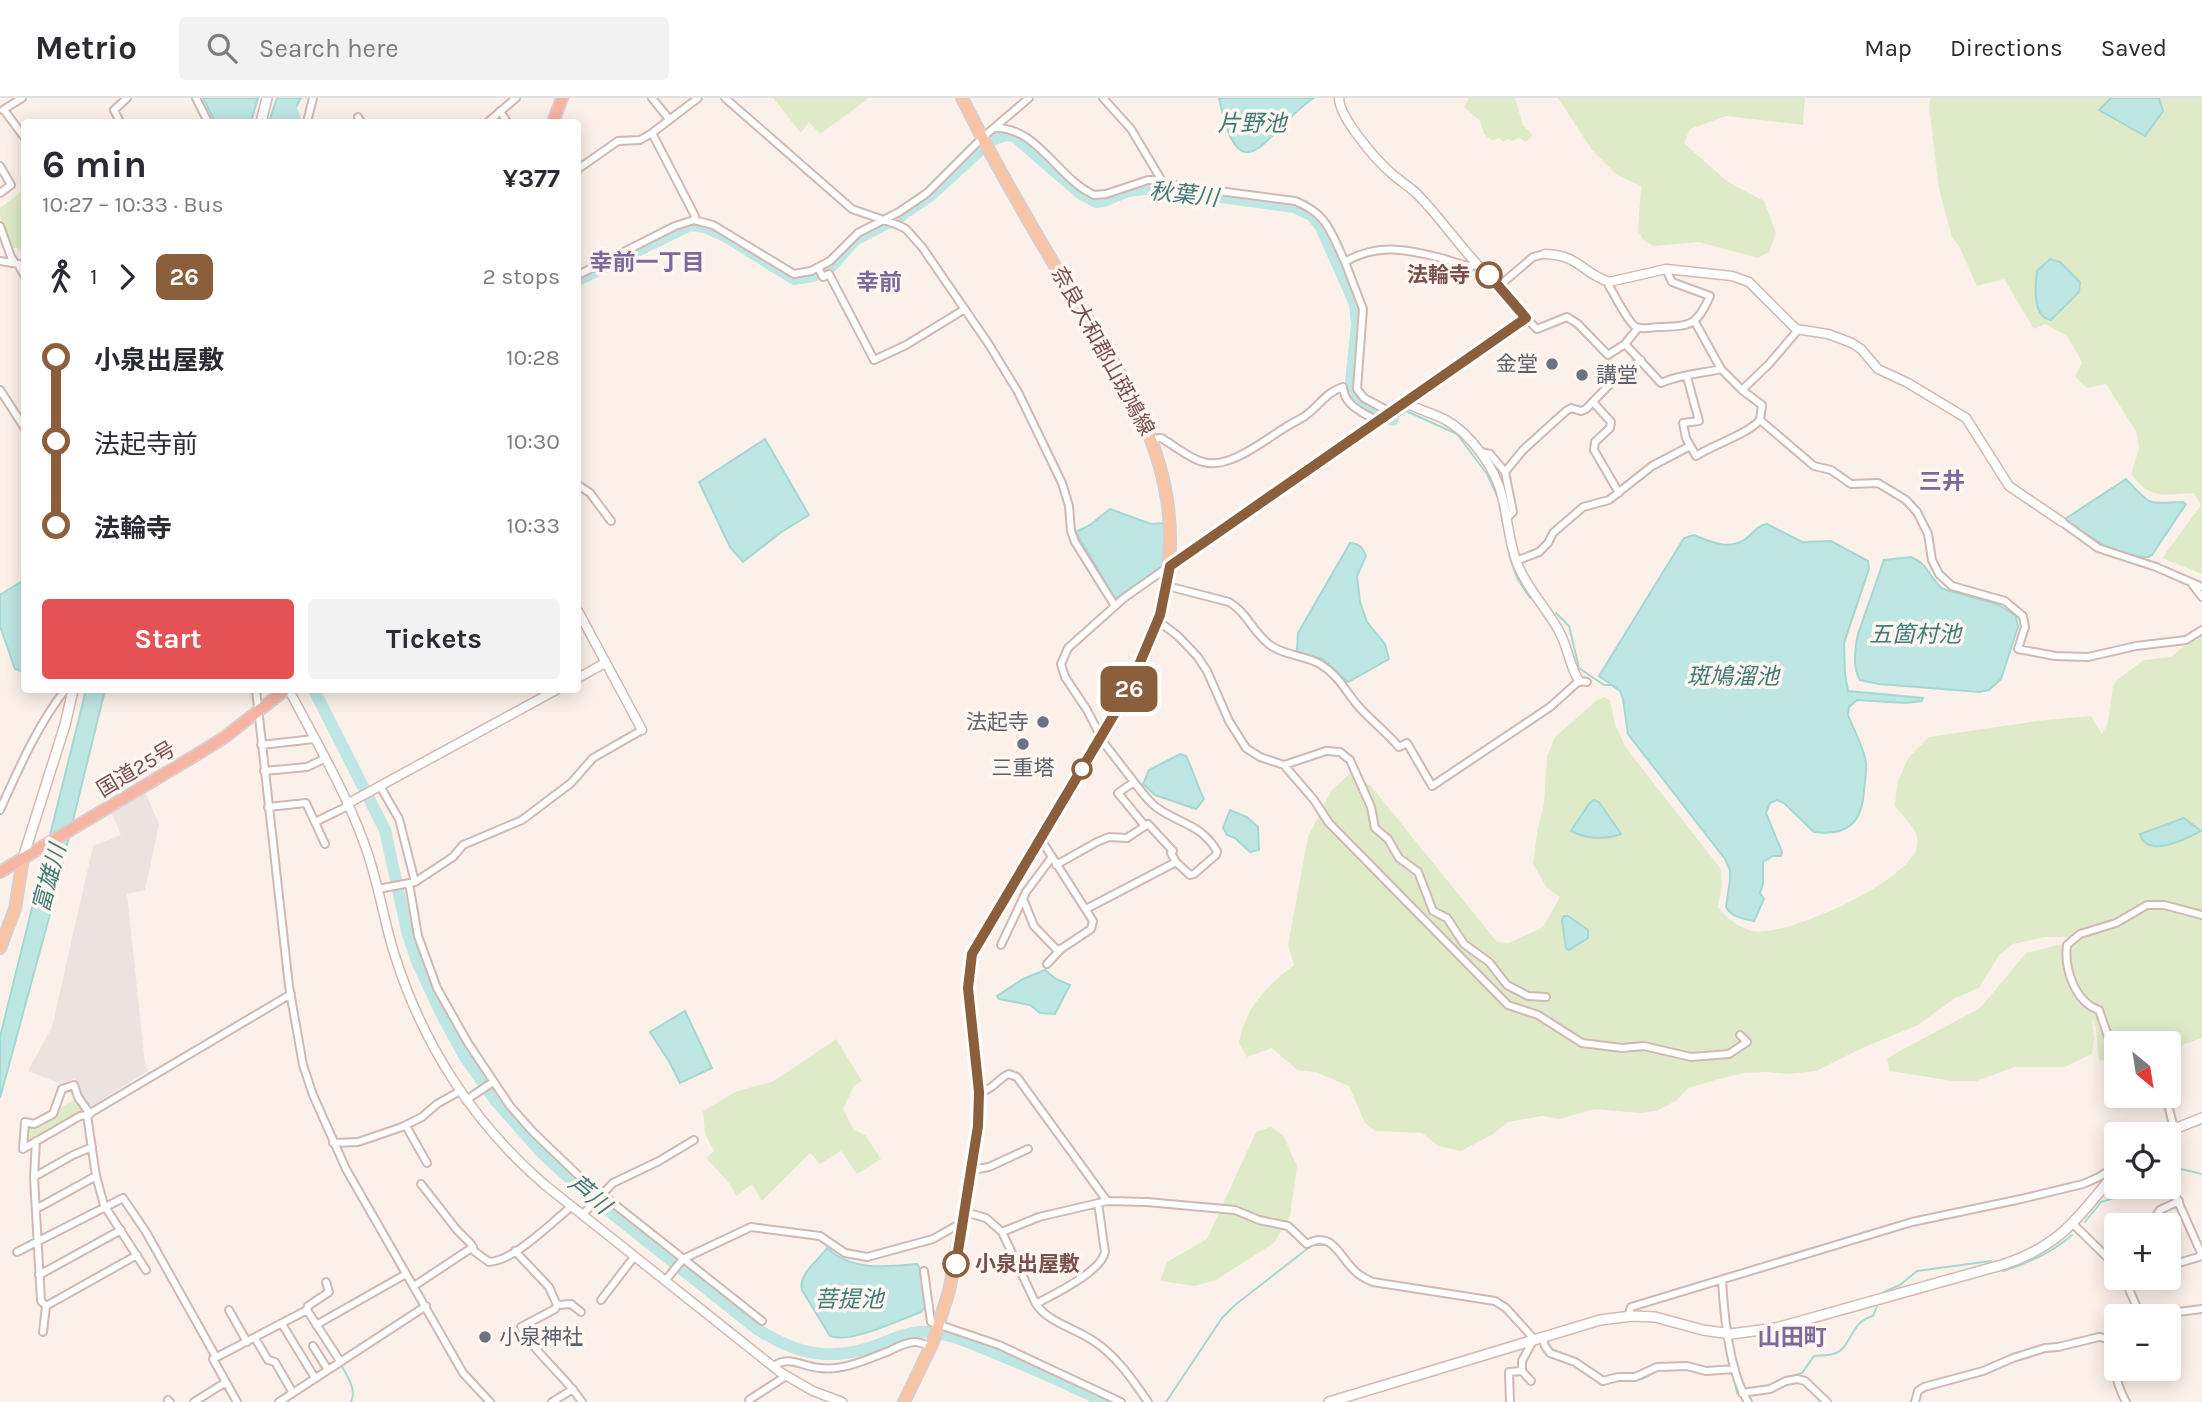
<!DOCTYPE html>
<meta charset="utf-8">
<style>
:root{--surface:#fff;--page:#f2f2f3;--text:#2b2b33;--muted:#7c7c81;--line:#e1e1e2;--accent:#e45256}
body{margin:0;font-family:Karla,"Noto Sans JP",sans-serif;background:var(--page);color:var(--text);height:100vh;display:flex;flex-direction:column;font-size:26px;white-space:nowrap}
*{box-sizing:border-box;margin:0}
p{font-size:23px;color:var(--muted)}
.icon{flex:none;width:38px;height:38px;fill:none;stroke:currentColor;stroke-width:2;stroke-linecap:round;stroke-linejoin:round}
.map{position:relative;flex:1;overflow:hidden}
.details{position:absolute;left:21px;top:21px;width:560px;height:574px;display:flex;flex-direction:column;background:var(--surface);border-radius:7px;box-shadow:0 4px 18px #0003}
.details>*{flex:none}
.badge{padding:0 14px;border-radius:10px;font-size:24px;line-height:46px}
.needle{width:46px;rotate:150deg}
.buttons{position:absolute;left:2104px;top:933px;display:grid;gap:14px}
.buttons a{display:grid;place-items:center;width:77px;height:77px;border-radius:7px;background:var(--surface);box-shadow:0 4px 18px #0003;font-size:35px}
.map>.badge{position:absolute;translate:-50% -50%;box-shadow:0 0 0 4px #fff}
.legs{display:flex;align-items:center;gap:10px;height:77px;padding:0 21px;font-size:23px}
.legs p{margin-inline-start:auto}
.head{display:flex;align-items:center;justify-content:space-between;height:119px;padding:0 21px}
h1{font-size:38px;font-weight:700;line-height:52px}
.cta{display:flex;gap:14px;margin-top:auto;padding:14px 21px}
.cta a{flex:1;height:80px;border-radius:7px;background:var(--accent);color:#fff;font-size:28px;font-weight:700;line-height:80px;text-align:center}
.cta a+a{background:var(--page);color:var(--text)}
ul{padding:0 21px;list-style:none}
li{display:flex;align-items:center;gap:24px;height:84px;font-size:26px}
li i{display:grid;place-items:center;width:10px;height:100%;margin:0 9px;background:currentColor}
li i::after{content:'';width:18px;height:18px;margin:-9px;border:5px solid;border-radius:50%;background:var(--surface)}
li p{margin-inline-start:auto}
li:first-child i{background:linear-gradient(#0000 50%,currentColor 0)}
li:last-child i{background:linear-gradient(currentColor 50%,#0000 0)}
header{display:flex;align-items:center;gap:42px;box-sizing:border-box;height:98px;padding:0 35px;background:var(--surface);border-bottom:2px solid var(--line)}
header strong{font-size:33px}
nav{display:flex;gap:38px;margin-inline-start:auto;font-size:24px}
.search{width:490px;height:63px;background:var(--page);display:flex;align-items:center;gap:18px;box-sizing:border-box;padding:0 24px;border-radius:7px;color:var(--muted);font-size:26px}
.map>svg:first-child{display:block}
.industrial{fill:#ece2e0}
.green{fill:#dfebc8}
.water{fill:#bee6e2;stroke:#a4d8d3;stroke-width:2}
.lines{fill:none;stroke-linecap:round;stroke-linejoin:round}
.stream{stroke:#a4d8d3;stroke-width:2}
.river{stroke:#bee6e2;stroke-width:12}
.minor-casing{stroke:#d2b8b2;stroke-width:10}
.tertiary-casing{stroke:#d2b8b2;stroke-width:11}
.secondary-casing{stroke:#d7b9b2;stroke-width:12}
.primary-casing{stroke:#d9cecd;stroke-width:14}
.trunk-casing{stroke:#d9cecd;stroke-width:14}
.minor{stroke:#fff;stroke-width:6}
.tertiary{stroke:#fff;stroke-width:8}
.secondary{stroke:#fff;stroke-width:9}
.primary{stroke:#f9c4a4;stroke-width:10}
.trunk{stroke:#f7b4a3;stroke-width:10}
.line-1-casing{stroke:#fff;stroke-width:16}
.line-1{stroke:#8b5e3c;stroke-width:10}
.stop-1-dot{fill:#fff;stroke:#8b5e3c;stroke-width:3.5}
.worship-dot{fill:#6b7280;stroke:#fff6f1;stroke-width:2.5}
.labels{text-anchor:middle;stroke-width:7;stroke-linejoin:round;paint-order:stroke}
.stop-label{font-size:21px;font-weight:bold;fill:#78514d;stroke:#fff6f1;text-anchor:end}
.street-label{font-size:21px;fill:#78514d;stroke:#fff6f1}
.worship-label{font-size:21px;fill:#5b616d;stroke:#fff6f1;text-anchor:end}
.water-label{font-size:23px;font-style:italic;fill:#407c77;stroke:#fff6f1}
.neighbourhood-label{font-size:23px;font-weight:bold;fill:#7e699a;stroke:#fff6f1}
</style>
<header>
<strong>Metrio</strong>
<div class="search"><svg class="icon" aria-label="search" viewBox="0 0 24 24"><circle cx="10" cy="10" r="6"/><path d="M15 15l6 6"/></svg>Search here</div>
<nav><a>Map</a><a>Directions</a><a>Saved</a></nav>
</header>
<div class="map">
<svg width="2202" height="1304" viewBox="0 0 2202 1304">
<rect width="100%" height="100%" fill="#fcf1ea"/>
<path class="industrial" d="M145 694 159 726 145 792 127 796 145 966 148 973 89 1010 80 996 75 980 61 986 28 973 52 929 93 748 121 737 111 713Z"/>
<path class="green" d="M773 0H869L820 36 809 24 801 35Z
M1469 0H1515L1523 27 1533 37 1526 44 1519 40 1512 43 1508 41 1503 44 1499 40 1492 43 1484 36 1480 23 1464 9Z
M1558 0H1805L1803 27 1726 18 1690 31 1684 45 1728 84 1764 103 1776 135 1769 154 1758 160 1699 144 1654 148 1644 143 1638 133 1641 88 1617 77 1592 52Z
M1931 0H2202V476L2162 460 2201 407 2194 395C2162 396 2152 403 2131 376L2139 351 2137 335 2106 286 2087 290 2075 279 2082 264 2067 238 2045 226 2034 231 2004 181 1977 188 1959 148 1952 139 1939 91 1929 8Z
M24 79V163L21 162 22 156 17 150H12L0 119V110L22 93 20 82Z
M2202 536V940L2185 946 2168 958V945H2116V964L2099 962 2096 931 2092 919 2094 941 2092 956 2064 969H2015L1976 983H1953L1890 973 1887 960 1980 910 2026 855 2069 844 2067 839H2045L2013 846 1999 857 1979 890 1955 900 1918 927 1860 951 1816 973 1790 976 1767 974 1744 975 1715 982 1688 990 1676 1003 1656 1013 1640 1015 1594 1011 1560 1021 1542 1018 1508 1024 1493 1036 1461 1053 1438 1048 1422 1035 1375 1033 1365 1025 1349 988 1315 974 1297 972 1272 950 1247 959 1239 945C1244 912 1267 887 1294 867L1288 847 1308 739 1331 693 1350 675 1371 688 1497 844 1509 845 1543 829 1560 799 1547 790 1533 766 1537 735 1544 705 1547 658 1555 639 1596 603 1604 599 1610 602 1615 626 1626 650 1721 771 1722 788 1718 809C1726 820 1740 830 1753 833 1785 840 1910 783 1917 749 1921 733 1904 720 1895 708L1897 686 1908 660 1929 639 2045 622 2091 618 2102 636 2108 624 2113 588 2117 582 2144 562 2171 559 2187 546 2199 541Z
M836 941 862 983 854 988 843 1011 854 1032 865 1037 881 1061 857 1076 841 1053 820 1066 810 1055 762 1103 752 1086 737 1098 728 1084 706 1060 714 1053 705 1036 703 1013 735 994 774 983Z
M76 1001 83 1010 81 1015 30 1044 26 1042 27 1028C45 1020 59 1010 76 1001Z
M1271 1029 1283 1037 1297 1068 1290 1118 1274 1145 1216 1182 1195 1188 1160 1183 1167 1164 1207 1141 1256 1034Z"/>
<path class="water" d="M203 0H258L251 24H215Z
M277 0H301L288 24H269Z
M1219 0H1314C1268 29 1241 106 1219 0Z
M2111 0H2159L2163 13 2145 38 2099 12Z
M2050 161 2060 164 2080 184 2079 194 2051 222C2032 219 2035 188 2037 173Z
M765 341 809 417 780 435 743 464 730 449 699 384Z
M2126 381C2152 409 2146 405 2183 404L2186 406 2152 457 2148 459C2118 461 2088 438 2065 421Z
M1110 411 1151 426 1165 425 1163 468 1115 501 1076 434 1090 427Z
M1767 426 1802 444 1831 443 1868 463 1869 471 1844 545 1845 576 1848 593 1923 600 1922 603 1906 605 1857 602 1849 609 1848 617C1854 632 1863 648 1866 664 1867 673 1865 683 1864 692 1862 725 1848 738 1814 734L1784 705 1777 702 1770 705 1766 715 1782 754 1781 758H1773L1763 764V786L1760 795 1764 801 1754 823C1744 821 1731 819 1726 809L1730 782V772L1725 761 1628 636 1623 601 1620 593 1599 578 1684 440 1694 437C1711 444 1731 454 1748 439 1755 433 1757 428 1767 426Z
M1350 445C1359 445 1363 450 1366 458L1357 478 1360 504 1367 524 1385 546 1389 561 1348 584 1323 561 1297 554 1298 535Z
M1911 459C1930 467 1928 479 1943 491L1997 506 2016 518 2018 529 2001 581 1989 592 1980 594 1879 586 1860 582C1852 570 1855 550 1858 536L1884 462Z
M24 482V574L15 571 0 528V497Z
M86 592H105L50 816 0 1000V939Z
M1180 656 1186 658C1193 672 1197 687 1204 701L1196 711 1155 697 1143 686 1149 672Z
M1594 702 1599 704 1621 736C1605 742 1586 741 1571 733L1589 706Z
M1230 712 1247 719 1258 729 1259 752 1250 754 1235 740 1227 737 1223 730Z
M2184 720 2201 733C2186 741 2147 761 2140 736Z
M1564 818H1568L1588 832V840L1569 852 1566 850 1562 822Z
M1045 872 1056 881 1070 887 1055 916 1040 915 1030 907 999 901 997 898 1023 881Z
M685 913 712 970 680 985 670 965 650 934Z
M827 1150C851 1173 886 1169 917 1166L921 1172 926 1208 921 1214C899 1222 851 1246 830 1238L802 1192C798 1176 818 1163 827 1150Z"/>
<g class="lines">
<path class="stream" d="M1393 322 1406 313 1457 336 1487 376 1498 400 1510 460 1517 480 1530 500
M1556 515 1569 528 1579 570 1604 587H1611
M2168 1071H2181L2202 1076
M2085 1124 2101 1104 2117 1099 2128 1088
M2003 1173C2029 1165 2052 1155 2072 1137
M1884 1194 1900 1187 1917 1173 1991 1163
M341 1267C347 1278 357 1291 351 1304
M1688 1272 1706 1276
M1729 1274 1733 1276 1737 1295
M1589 1277 1602 1285
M1786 1280 1802 1275 1814 1258C1823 1257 1836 1258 1842 1251 1853 1239 1854 1223 1873 1218L1877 1208
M1628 1282 1642 1281 1659 1272
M1749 1297 1767 1294
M1166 1304 1222 1220 1235 1207 1307 1151 1313 1147H1328"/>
<path class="river" d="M287 9 292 13 296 24
M578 182 690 127 705 129 725 138 794 181 813 178 832 168 855 142 899 119 931 97 991 42 1006 37 1015 39 1081 96 1096 104 1104 103 1128 93 1154 90 1294 109 1311 117 1321 129 1355 206 1357 226 1350 293 1356 301 1393 322
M314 592 385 732 407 833 418 866 442 917 463 956 495 1002 541 1054 579 1089 757 1231C795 1255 825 1263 869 1250 890 1243 908 1232 931 1234 954 1237 976 1247 997 1256 1034 1271 1070 1287 1105 1304"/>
<defs>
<path id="minor" d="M196 0 208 24
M652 0 669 21
M725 0 852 111 898 127 906 131 922 149 988 245 1018 294 1062 385 1069 408 1071 433 1075 444 1115 508
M1103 0 1131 31 1162 83
M3 12 22 0
M4 12 24 39
M500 13 507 24
M358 19 361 24
M120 24 114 12 127 0
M307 24 313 0
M488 24 516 0
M994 30C1037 28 1058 81 1094 97L1106 96 1148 82H1155L1166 86 1295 103C1328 116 1331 135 1345 164 1376 145 1406 151 1441 160 1453 163 1465 170 1478 167L1499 188 1533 159 1545 156
M652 35 695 118 694 122
M0 68 11 87 0 95
M578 71 618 43 640 42 652 35 698 0
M0 128 11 159 15 165
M0 163 24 167
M1345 164 1363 211 1357 291 1364 300 1390 314
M18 166 24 177
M818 170 823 179 829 176 874 262 906 247 965 211
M578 177 675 128 694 122 713 127 794 176 811 173 830 163 858 135 899 114 927 95 982 40 1029 0
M1609 184V188C1614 196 1629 226 1636 229 1643 232 1652 229 1658 229 1690 228 1696 229 1710 198L1672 184 1666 171
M1526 220 1537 231 1567 219 1578 226 1608 257 1625 246 1661 285C1680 276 1700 276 1721 271L1742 292 1769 266 1798 232
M1695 224 1721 271
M1625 246 1638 230
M1687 279 1699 323 1683 325 1686 340 1696 358C1715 346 1746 337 1760 322L1762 307 1742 292
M0 292 24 329
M1593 304 1611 324 1610 330 1595 344 1594 352 1619 395
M1760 322 1814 368 1831 372 1851 386 1878 385 1906 402 1917 414 1928 436 1932 462 1939 476 1952 488 2005 503 2023 518 2025 529 2018 551 2055 558 2088 559 2136 548 2186 542 2202 532
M1152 341 1161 340C1174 347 1188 360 1203 364 1229 372 1266 341 1286 329 1292 325 1299 322 1305 318 1319 308 1326 294 1343 289 1344 308 1363 314 1377 323
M1481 354 1490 356 1505 374 1513 414 1506 421
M1505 374 1523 352 1566 313 1571 310 1581 313 1586 311 1608 288 1641 262
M578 387 590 395 611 423
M2062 424 2098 450 2156 469 2202 489
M1516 463 1539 454 1548 445 1553 435 1583 409 1609 402 1652 368 1690 348
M2192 486 2202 499
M1167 488 1229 504C1247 514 1253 535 1270 547 1285 558 1305 557 1320 566 1340 578 1346 595 1360 610 1373 624 1387 635 1399 649L1407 645 1432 688 1550 609 1579 583 1587 584
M1158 523 1178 538 1197 558 1207 573 1229 623 1246 650 1260 659 1284 667 1326 653 1340 654 1350 662 1371 709 1375 730 1388 741 1399 760 1418 774 1433 813 1447 820 1464 846 1489 864 1507 887 1528 898 1546 899
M256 592 289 888 303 967 313 997 346 1071 443 1240 463 1275 490 1304
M261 647 314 641
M1284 667 1314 702 1329 725 1508 907 1538 917 1582 945 1622 950 1644 948 1691 959 1729 956 1747 944 1740 937
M264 673 307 669 324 661
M1134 684C1141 693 1147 702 1156 709 1179 726 1200 725 1217 753L1216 757 1194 776 1190 777 1176 764 1171 755 1173 753 1148 726 1145 728 1118 695 1134 684 1104 645 1087 612 1065 579 1061 566 1068 550 1124 500 1168 469
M380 688 399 721 415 784
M268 709 306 705 325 746
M0 712C19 670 37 628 65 592
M315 724 348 708
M1040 740 1093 823 1091 831 1061 851 1047 866
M1056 767 1097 744 1109 739 1127 740 1145 728
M409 785 418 838 437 890 468 945 510 1008 533 1034 580 1079 762 1223
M378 791 415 784 453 759 463 747 522 722 571 685 593 660 642 632
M1023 801 1034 828 1056 851H1061
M1086 811 1176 764
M1001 847 1026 794 1052 759
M2116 962 2099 912C2075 904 2064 871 2067 847L2080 836 2116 825 2147 807H2164L2202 817
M986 992C996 988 1000 979 1009 976L1017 979 1107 1103
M2163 998 2168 1007 2174 1030
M466 1002 493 984
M87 1017 96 1078 104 1107 146 1172
M406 1028 427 1065
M36 1043 34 1079 41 1203 46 1208 43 1234
M333 1045 358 1044 402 1029 422 1019 437 1006 460 993
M23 1051 80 1018 87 1017 291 896
M23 1051 25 1024 34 1026 53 1016 62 991 74 987 78 999 90 1016
M972 1072 989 1069 1028 1051
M34 1079 73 1057 92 1049
M2168 1081 2202 1157
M421 1086 457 1132 471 1146 474 1153 489 1164C514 1163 551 1125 571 1109
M36 1111 96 1078
M965 1114 986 1120 1002 1134 1036 1206C1048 1224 1074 1230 1092 1242 1116 1257 1132 1281 1148 1304
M582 1117 613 1085 659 1063 694 1042
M2073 1126 2116 1168
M2150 1127 2160 1112 2179 1103
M1002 1134 1039 1119 1107 1103 1147 1104 1235 1112 1259 1122 1288 1128 1307 1146C1332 1132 1339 1158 1354 1172 1359 1178 1366 1181 1373 1184L1495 1203 1506 1210 1534 1241 1522 1263V1273
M515 1153 549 1189 557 1207 555 1211 521 1229C537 1258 564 1277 582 1304
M17 1154 123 1100 146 1134 216 1259
M2168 1168 2202 1158
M924 1173 931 1224 999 1247 1121 1304
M39 1177 121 1132
M2124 1180 2136 1207 2135 1218
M1722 1182C1724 1217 1729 1274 1748 1304
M665 1183 683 1161 751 1129 820 1138 845 1155 867 1159 933 1141 961 1125
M414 1188 473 1149
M601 1202 634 1159
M1036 1206C1054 1196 1101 1174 1105 1154L1098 1105
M557 1207 571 1206 581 1214
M46 1208 137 1157
M229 1212 247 1244
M307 1212 340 1263
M1628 1219 1631 1209 1912 1124 2021 1101 2083 1086 2099 1079 2116 1068
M2168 1220 2178 1214 2202 1211
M282 1226 315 1280
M316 1227 406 1176
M2116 1236C2105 1248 2118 1290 2126 1304
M1542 1239 1545 1248 1550 1255 1575 1264 1603 1283 1618 1279H1635L1657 1269 1687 1268 1706 1273 1735 1271
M255 1240 268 1262 275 1264 293 1295
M313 1248 328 1272
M773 1269C788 1256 803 1269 820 1270 843 1273 868 1261 889 1253 897 1249 906 1244 915 1244 920 1244 926 1247 931 1249
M1742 1295 1770 1291 1786 1283 1797 1281 1805 1283 1827 1304
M168 1302 170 1304
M749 1302 786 1278
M194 1304 226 1284
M237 1304 213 1261 307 1212 308 1208 329 1194 326 1184
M279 1304 426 1208
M552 1304 573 1291
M1510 1304 1509 1274 1522 1273 1531 1283
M1915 1304 1918 1293 1924 1289 1983 1273 2013 1260 2045 1250 2058 1249 2099 1239 2111 1241"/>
<path id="tertiary" d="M1339 0C1339 19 1376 62 1391 75 1400 83 1409 88 1417 96 1439 118 1456 144 1478 167
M1545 156C1579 157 1581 174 1609 184L1666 171 1732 178 1749 184 1796 231 1828 236 1852 245 1861 251 1878 271 1908 285 1966 320 2009 388 2062 424
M1404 304C1417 311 1431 315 1444 321 1471 335 1497 372 1503 402 1508 423 1509 444 1517 465 1527 491 1546 509 1559 533 1568 549 1569 567 1579 583
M1170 468 1526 220 1499 188
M578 513 642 632
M578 580 605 565
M289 592C315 642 345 692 364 745 378 781 383 821 395 858 423 947 474 1026 545 1087L780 1274 813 1293 842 1304
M347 706 556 592"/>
<path id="secondary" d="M261 24 267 0
M23 760 65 627 73 592
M2162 1036 2202 1020
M1329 1304 1600 1222 1632 1218 1655 1219 1703 1232 1731 1236 1776 1230 2005 1166C2063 1146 2078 1119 2116 1074"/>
<path id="primary" d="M0 850 15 811 23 760
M904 1304 933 1244 949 1193 972 1072 978 1028 979 994 968 890 972 856C1002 802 1034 749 1067 696 1094 652 1124 607 1144 558 1210 404 1139 304 1060 176 1025 118 992 60 962 0"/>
<path id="trunk" d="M553 24 562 0
M0 774 196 657 225 639 285 592"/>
</defs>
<use href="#minor" class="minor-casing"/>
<use href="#tertiary" class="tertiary-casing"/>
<use href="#secondary" class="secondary-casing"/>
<use href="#primary" class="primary-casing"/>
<use href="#trunk" class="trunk-casing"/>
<use href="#minor" class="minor"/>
<use href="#tertiary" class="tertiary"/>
<use href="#secondary" class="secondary"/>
<use href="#primary" class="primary"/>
<use href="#trunk" class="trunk"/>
</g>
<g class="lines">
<defs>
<path id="line-1" d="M956 1166 978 1028 979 994 968 890 972 856 1128 593 1160 517 1170 468 1526 220 1489 177"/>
</defs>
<use href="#line-1" class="line-1-casing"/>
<use href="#line-1" class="line-1"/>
</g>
<g class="stop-1-dot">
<circle cx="1489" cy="177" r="12"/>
<circle cx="1082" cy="671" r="9"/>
<circle cx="956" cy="1166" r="12"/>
</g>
<g class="worship-dot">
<circle cx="1552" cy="266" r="7"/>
<circle cx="1582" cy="277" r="7"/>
<circle cx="1043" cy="624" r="7"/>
<circle cx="1023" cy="646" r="7"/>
<circle cx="485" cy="1239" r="7"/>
</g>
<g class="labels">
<g class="stop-label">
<text x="1470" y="184">法輪寺</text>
<text x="975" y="1173" text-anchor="start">小泉出屋敷</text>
</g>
<g class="street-label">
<text transform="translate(1103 253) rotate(61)" y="7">奈良大和郡山斑鳩線</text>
<text transform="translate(136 671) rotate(-31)" y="7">国道25号</text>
</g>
<g class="worship-label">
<text x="1538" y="273">金堂</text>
<text x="1596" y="284" text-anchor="start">講堂</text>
<text x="1029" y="631">法起寺</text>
<text x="1023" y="677" text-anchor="middle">三重塔</text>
<text x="499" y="1246" text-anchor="start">小泉神社</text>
</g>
<g class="water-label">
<text x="1252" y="33">片野池</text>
<text transform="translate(1184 96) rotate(6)" y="8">秋葉川</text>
<text x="1915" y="544">五箇村池</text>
<text x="1733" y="586">斑鳩溜池</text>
<text transform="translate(49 780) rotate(-75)" y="8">富雄川</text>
<text transform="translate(590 1096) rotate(40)" y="8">芦川</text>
<text x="849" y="1209">菩提池</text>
</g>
<g class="neighbourhood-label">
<text x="647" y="172">幸前一丁目</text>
<text x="879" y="192">幸前</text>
<text x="1942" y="391">三井</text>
<text x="1792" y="1247">山田町</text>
</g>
</g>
</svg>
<div class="buttons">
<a><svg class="needle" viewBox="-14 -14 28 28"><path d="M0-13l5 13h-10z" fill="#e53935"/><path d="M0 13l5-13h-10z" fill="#7c7c81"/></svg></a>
<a><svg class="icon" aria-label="locate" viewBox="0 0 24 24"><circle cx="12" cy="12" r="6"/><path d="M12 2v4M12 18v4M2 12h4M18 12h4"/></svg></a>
<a>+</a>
<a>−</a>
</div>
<b class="badge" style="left:1129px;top:591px;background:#8b5e3c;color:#fff">26</b>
<section class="details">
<div class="head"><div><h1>6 min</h1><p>10:27 – 10:33 · Bus</p></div><b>¥377</b></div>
<div class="legs"><svg class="icon" aria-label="walk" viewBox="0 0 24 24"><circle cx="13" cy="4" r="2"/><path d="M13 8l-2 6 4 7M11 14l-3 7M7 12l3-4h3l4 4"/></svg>1<svg class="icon" aria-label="forward" viewBox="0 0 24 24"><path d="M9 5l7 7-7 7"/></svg><b class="badge" style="background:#8b5e3c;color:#fff">26</b><p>2 stops</p></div>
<ul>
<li><i style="color:#8b5e3c"></i><b>小泉出屋敷</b><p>10:28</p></li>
<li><i style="color:#8b5e3c"></i><span>法起寺前</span><p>10:30</p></li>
<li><i style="color:#8b5e3c"></i><b>法輪寺</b><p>10:33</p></li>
</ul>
<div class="cta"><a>Start</a><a>Tickets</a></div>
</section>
</div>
